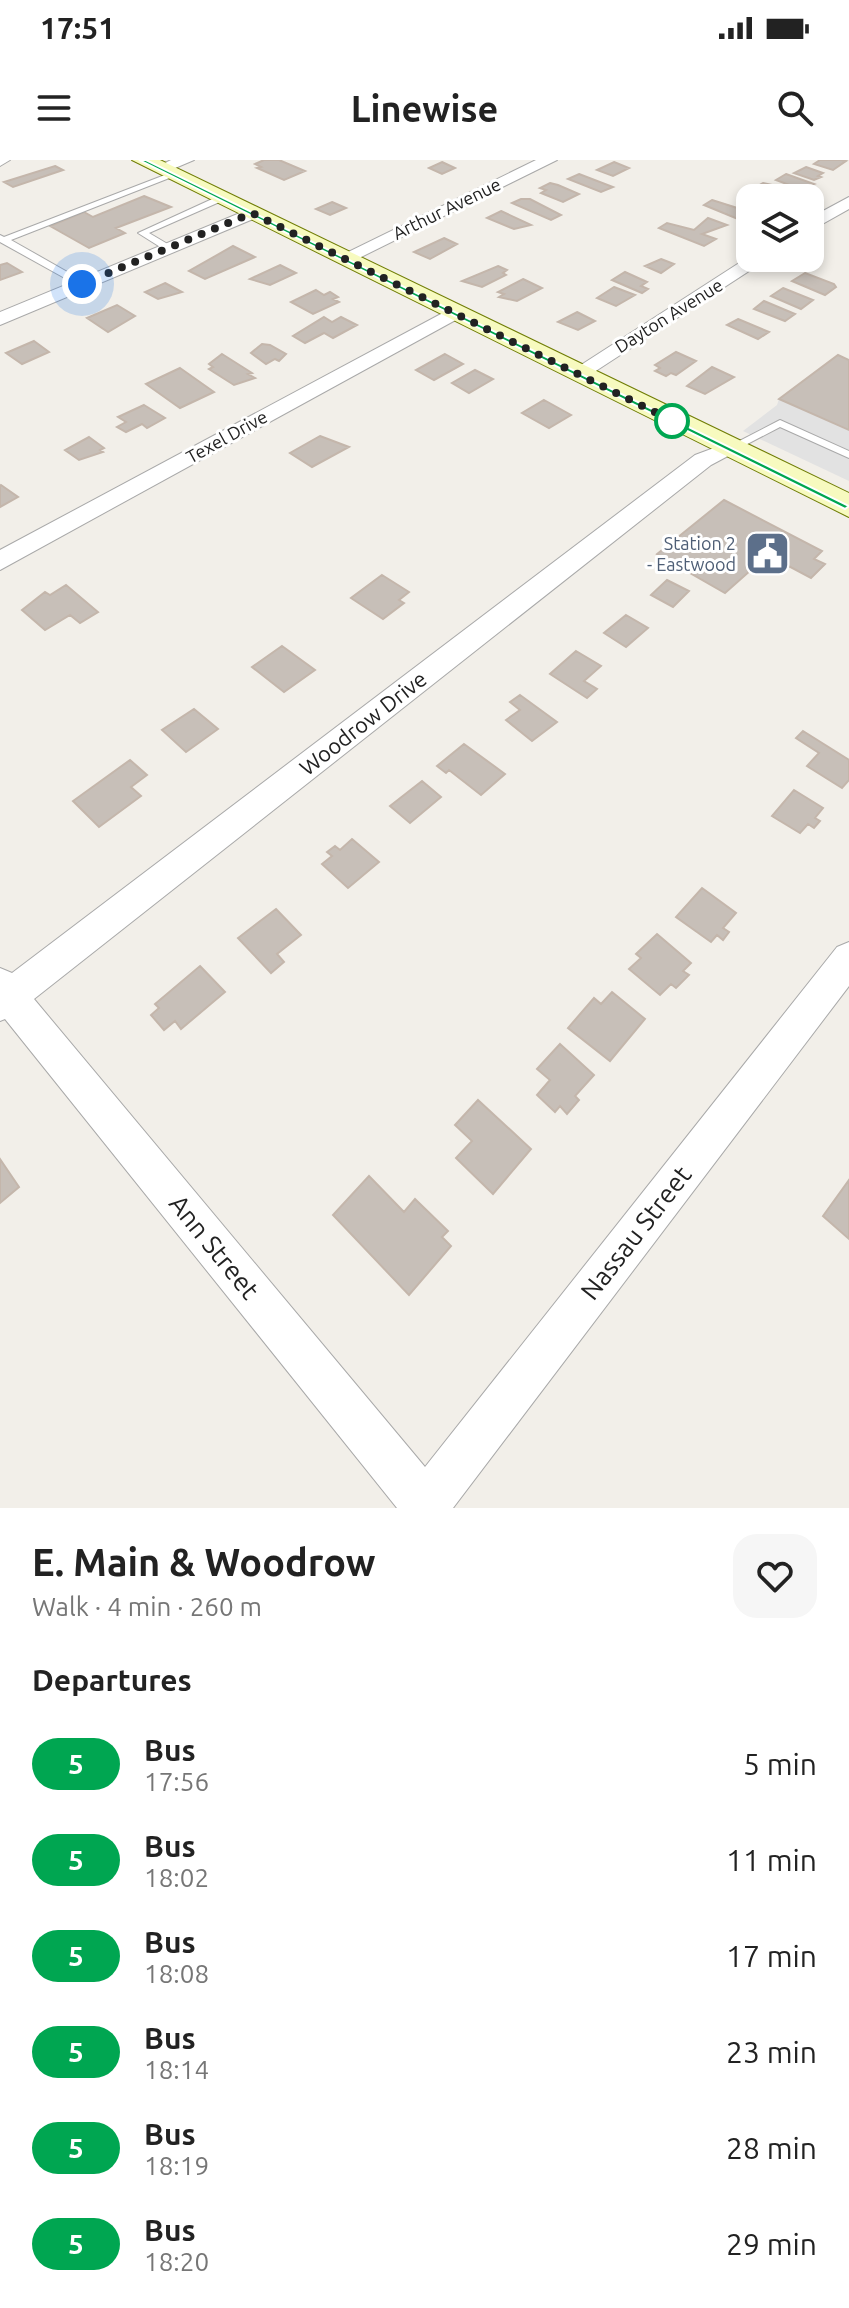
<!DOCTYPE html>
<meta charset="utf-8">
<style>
:root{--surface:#fff;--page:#f6f6f6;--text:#222;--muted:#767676}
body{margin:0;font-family:Ubuntu,sans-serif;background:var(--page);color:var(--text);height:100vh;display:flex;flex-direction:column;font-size:30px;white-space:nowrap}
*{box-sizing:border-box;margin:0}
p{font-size:26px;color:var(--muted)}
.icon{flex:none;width:44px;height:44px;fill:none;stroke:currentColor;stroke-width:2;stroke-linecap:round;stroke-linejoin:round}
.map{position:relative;height:1348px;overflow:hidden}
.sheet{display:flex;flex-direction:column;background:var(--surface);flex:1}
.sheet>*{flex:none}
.badge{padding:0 16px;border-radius:26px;font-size:28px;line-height:52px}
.controls{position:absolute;left:736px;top:24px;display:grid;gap:16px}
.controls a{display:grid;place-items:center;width:88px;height:88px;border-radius:16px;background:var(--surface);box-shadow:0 4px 12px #0003;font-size:40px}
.you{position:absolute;width:40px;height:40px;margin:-20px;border:6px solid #fff;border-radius:50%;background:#1a73e8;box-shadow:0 0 0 12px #1a73e833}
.map>.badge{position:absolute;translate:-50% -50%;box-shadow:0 0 0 4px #fff}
h2{padding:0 32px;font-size:30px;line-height:72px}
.round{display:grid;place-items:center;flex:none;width:84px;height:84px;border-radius:24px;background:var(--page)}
.head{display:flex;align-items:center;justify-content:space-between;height:136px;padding:0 32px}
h1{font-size:38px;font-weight:700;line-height:60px}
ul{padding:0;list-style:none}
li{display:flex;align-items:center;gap:24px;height:96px;padding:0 32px}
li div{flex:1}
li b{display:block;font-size:30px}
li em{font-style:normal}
li .badge{min-width:88px;font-weight:700;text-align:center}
.status{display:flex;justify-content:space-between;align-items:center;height:56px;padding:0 40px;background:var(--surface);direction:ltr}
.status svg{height:22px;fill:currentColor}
header{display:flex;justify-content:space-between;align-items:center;height:104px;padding:0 32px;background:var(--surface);font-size:36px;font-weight:700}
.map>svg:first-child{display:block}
.parking{fill:#e2e2e2}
.building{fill:#c7bfb8;stroke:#c4b6ab;stroke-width:2}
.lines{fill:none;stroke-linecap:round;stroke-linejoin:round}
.lane-casing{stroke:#a9a9a9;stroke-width:2}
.street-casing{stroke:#a9a9a9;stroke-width:2}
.secondary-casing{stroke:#707d05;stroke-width:2}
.lane{fill:#fff;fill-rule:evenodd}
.street{fill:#fff;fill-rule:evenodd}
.secondary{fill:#f7fabf;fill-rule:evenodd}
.line{fill:#00a651;stroke:#fff;stroke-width:2}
.walk{stroke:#222;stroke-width:8;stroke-dasharray:0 14.4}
.stop-dot{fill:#fff;stroke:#00a651;stroke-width:4}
.labels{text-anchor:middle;stroke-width:6;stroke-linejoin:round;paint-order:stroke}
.far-street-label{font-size:18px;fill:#222;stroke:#fff}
.far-service-label{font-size:18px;fill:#4e5e75;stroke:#fff;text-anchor:end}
.street-label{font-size:22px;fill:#222;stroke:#fff}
.near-street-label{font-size:26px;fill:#222;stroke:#fff}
</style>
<div class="status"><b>17:51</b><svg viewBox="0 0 49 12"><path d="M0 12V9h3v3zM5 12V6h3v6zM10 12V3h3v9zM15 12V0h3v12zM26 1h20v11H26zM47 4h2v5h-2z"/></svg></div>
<header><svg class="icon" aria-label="menu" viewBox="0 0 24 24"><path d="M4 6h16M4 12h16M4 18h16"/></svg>Linewise<svg class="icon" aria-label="search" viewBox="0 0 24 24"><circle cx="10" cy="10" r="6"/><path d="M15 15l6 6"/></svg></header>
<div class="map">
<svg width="849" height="1348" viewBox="0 0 849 1348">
<rect width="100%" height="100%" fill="#f2efe9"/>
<path class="parking" d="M779 239 849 270V321L743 271 777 245Z"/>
<path class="building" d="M264 0H279L305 11 284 20 257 8 261 7 255 4Z
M820 0H841L846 1 833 10 814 4Z
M442 2 455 8 442 14 429 8Z
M614 2 629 8 613 16 597 10Z
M55 6 63 10 13 27 4 22Z
M806 7 823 13 818 16 821 17 814 20 794 13Z
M579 14 613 27 601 32 568 19Z
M786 14 814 24 800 29 776 20Z
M550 23 558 25 579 34 563 42 541 33 546 30 540 28Z
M763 23 781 27 797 33 779 38 751 30Z
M144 36 171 47 116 68 125 73 89 88 50 66 84 52 93 57Z
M521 39H530L561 55 551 60 512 43Z
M712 40 750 52V64L704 45Z
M332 42 346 48 330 55 316 49Z
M501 51 531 65 514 69 487 58Z
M708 58 727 65 702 74 716 79 704 86 659 68 667 63 694 70Z
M444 78 457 84 430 99 414 92Z
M233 86 255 97 205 119 189 111Z
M661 99 674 104 661 113 645 106Z
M7 103 22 112 0 120V105Z
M280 105 296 113 270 125 250 119Z
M498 106 507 110 503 113 506 115 482 127 462 121Z
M625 112 647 122 641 126 648 129 642 133 612 120Z
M805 113 834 124 836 127 825 135 792 121Z
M523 119 542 128 517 141 499 137 504 134 498 132Z
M165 123 182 132 158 139 145 132Z
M614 127 635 135 616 146 597 138Z
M783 128 813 140 801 149 771 136Z
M316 130 324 135 330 132 338 137 333 139 339 142 313 154 291 142Z
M764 141 795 154 785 161 754 149Z
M117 145 135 156 108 172 87 158Z
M577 152 595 161 578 170 558 162Z
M324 157 332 162 341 157 357 165 333 178 324 173 305 183 293 176Z
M738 159 769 172 758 179 727 165Z
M34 181 49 192 22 204 6 193Z
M262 184 270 185 286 194 279 201 275 199 266 204 251 193Z
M676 192 696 201 676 215 671 213 666 216 655 211 660 208 655 205Z
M222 194 252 213 248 214 255 218 234 225 209 209 213 207 209 204Z
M445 194 463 204 434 220 416 210Z
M838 195 849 200V270L779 239Z
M712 207 734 217 705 234 687 226Z
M180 208 214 232 180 248 146 224Z
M475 210 493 219 469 233 452 223Z
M544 240 571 255 549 268 522 253Z
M144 245 165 258 147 268 142 264 126 272 117 267 126 262 118 257Z
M320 276 349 287 312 307 290 293Z
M89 277 104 288 100 290 103 292 79 300 65 290Z
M1 325 18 337 0 347V326Z
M724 340 822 391 814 399 825 404 811 418 768 395 725 433 657 394Z
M382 415 409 432 399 440 404 443 383 459 351 438Z
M667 420 689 431 673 447 651 435Z
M66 425 98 452 80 463 70 455 45 470 22 450 45 432 50 435Z
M626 455 648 468 626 487 604 473Z
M282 486 315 510 284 532 252 507Z
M576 491 601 506 584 521 597 529 587 538 550 514Z
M520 535 557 562 532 581 506 560 520 550 510 542Z
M194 549 218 569 186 592 162 570Z
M803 571 849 600V620L842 628 807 606 819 593 796 578Z
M464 584 505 614 481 635 449 610 446 613 437 606Z
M130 600 147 615 131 627 141 636 99 667 73 641Z
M422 621 441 637 410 663 390 646Z
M794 630 823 648 815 658 820 661 814 668 808 664 800 673 772 656Z
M352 679 379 702 348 728 322 704 332 696 327 692 335 686 340 690Z
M702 728 736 753 723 768 729 772 723 780 717 775 711 782 676 757Z
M276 749 301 775 277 794 284 802 271 813 238 778Z
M657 774 691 803 683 811 689 815 676 828 671 824 660 835 629 809 641 798 636 794Z
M200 806 225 832 181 869 175 861 164 870 151 855 159 848 155 844Z
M612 832 645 859 610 901 568 868 594 838 601 844Z
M560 884 594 915 575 936 579 940 567 954 560 946 555 952 537 935 550 920 537 909Z
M478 940 531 989 493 1034 456 998 472 981 455 965Z
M0 999 19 1027 0 1043Z
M369 1016 404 1052 415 1039 448 1071 442 1077 451 1086 409 1135 333 1055Z
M849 1020V1079L823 1056Z"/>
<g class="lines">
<defs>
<path id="lane" d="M170 13 177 15 11 80 85 122V126H79L0 82V75L4 77Z
M221 35 225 38 224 40 149 73 171 86V90H165L138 73Z
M780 260 849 291V298L780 267 734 291 724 289Z"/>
<path id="street" d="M0 0H10L0 6Z
M171 0H194L161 14 153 9Z
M536 0H557L351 102 345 104 336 98Z
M849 37V49L810 71V58Z
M252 48 261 53 258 57 0 165V152Z
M750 96 769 98 585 218 578 220 567 214Z
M454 147 464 153 461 157 0 410V390Z
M730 282 738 284 741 289 711 305 34 839 425 1307 837 787 849 782V826L453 1348H397L5 859 0 861V808L12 813 695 295Z"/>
<path id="secondary" d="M132 0H160L849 333V357Z"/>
</defs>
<use href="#lane" class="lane-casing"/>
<use href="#street" class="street-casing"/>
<use href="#secondary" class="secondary-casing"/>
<use href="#lane" class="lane"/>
<use href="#street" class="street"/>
<use href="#secondary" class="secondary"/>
</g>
<path class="line" d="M139 0H146L849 346 845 349Z"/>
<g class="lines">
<path class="walk" d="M82 124 252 53 679 264 672 261"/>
</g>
<defs>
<symbol id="civic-square" viewBox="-11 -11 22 22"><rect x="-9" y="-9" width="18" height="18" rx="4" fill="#5c6f8a" stroke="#fff"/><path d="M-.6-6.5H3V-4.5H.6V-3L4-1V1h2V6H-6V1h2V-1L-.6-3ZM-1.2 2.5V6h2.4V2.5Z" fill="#fff"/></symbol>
</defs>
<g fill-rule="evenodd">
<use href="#civic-square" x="742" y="368" width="51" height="51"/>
</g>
<circle class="stop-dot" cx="672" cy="261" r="16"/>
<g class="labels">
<g class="far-street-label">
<text transform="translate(447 49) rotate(-26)" y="6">Arthur Avenue</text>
<text transform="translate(669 156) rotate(-32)" y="6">Dayton Avenue</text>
<text transform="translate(227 277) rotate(-29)" y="6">Texel Drive</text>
</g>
<g class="far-service-label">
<text x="736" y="390">Station 2<tspan x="736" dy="21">- Eastwood</tspan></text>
</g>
<g class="street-label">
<text transform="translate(363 563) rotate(-38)" y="8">Woodrow Drive</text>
</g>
<g class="near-street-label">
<text transform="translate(636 1073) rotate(-52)" y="9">Nassau Street</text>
<text transform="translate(214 1087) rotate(51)" y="9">Ann Street</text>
</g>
</g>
</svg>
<div class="controls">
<a><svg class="icon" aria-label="layers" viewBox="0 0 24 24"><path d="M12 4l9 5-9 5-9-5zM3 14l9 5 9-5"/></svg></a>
</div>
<div class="you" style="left:82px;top:124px"></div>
</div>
<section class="sheet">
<div class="head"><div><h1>E. Main &amp; Woodrow</h1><p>Walk · 4 min · 260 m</p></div><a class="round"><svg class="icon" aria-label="heart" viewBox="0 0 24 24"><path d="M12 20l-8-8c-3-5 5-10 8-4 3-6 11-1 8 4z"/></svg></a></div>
<h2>Departures</h2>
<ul>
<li><span class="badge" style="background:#00a651;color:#fff">5</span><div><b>Bus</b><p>17:56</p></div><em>5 min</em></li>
<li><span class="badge" style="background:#00a651;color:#fff">5</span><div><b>Bus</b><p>18:02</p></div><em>11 min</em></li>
<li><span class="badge" style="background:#00a651;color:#fff">5</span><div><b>Bus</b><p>18:08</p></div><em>17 min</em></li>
<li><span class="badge" style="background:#00a651;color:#fff">5</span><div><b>Bus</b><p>18:14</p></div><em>23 min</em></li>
<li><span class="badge" style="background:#00a651;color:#fff">5</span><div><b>Bus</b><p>18:19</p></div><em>28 min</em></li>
<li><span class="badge" style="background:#00a651;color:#fff">5</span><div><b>Bus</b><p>18:20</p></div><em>29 min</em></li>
</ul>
</section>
